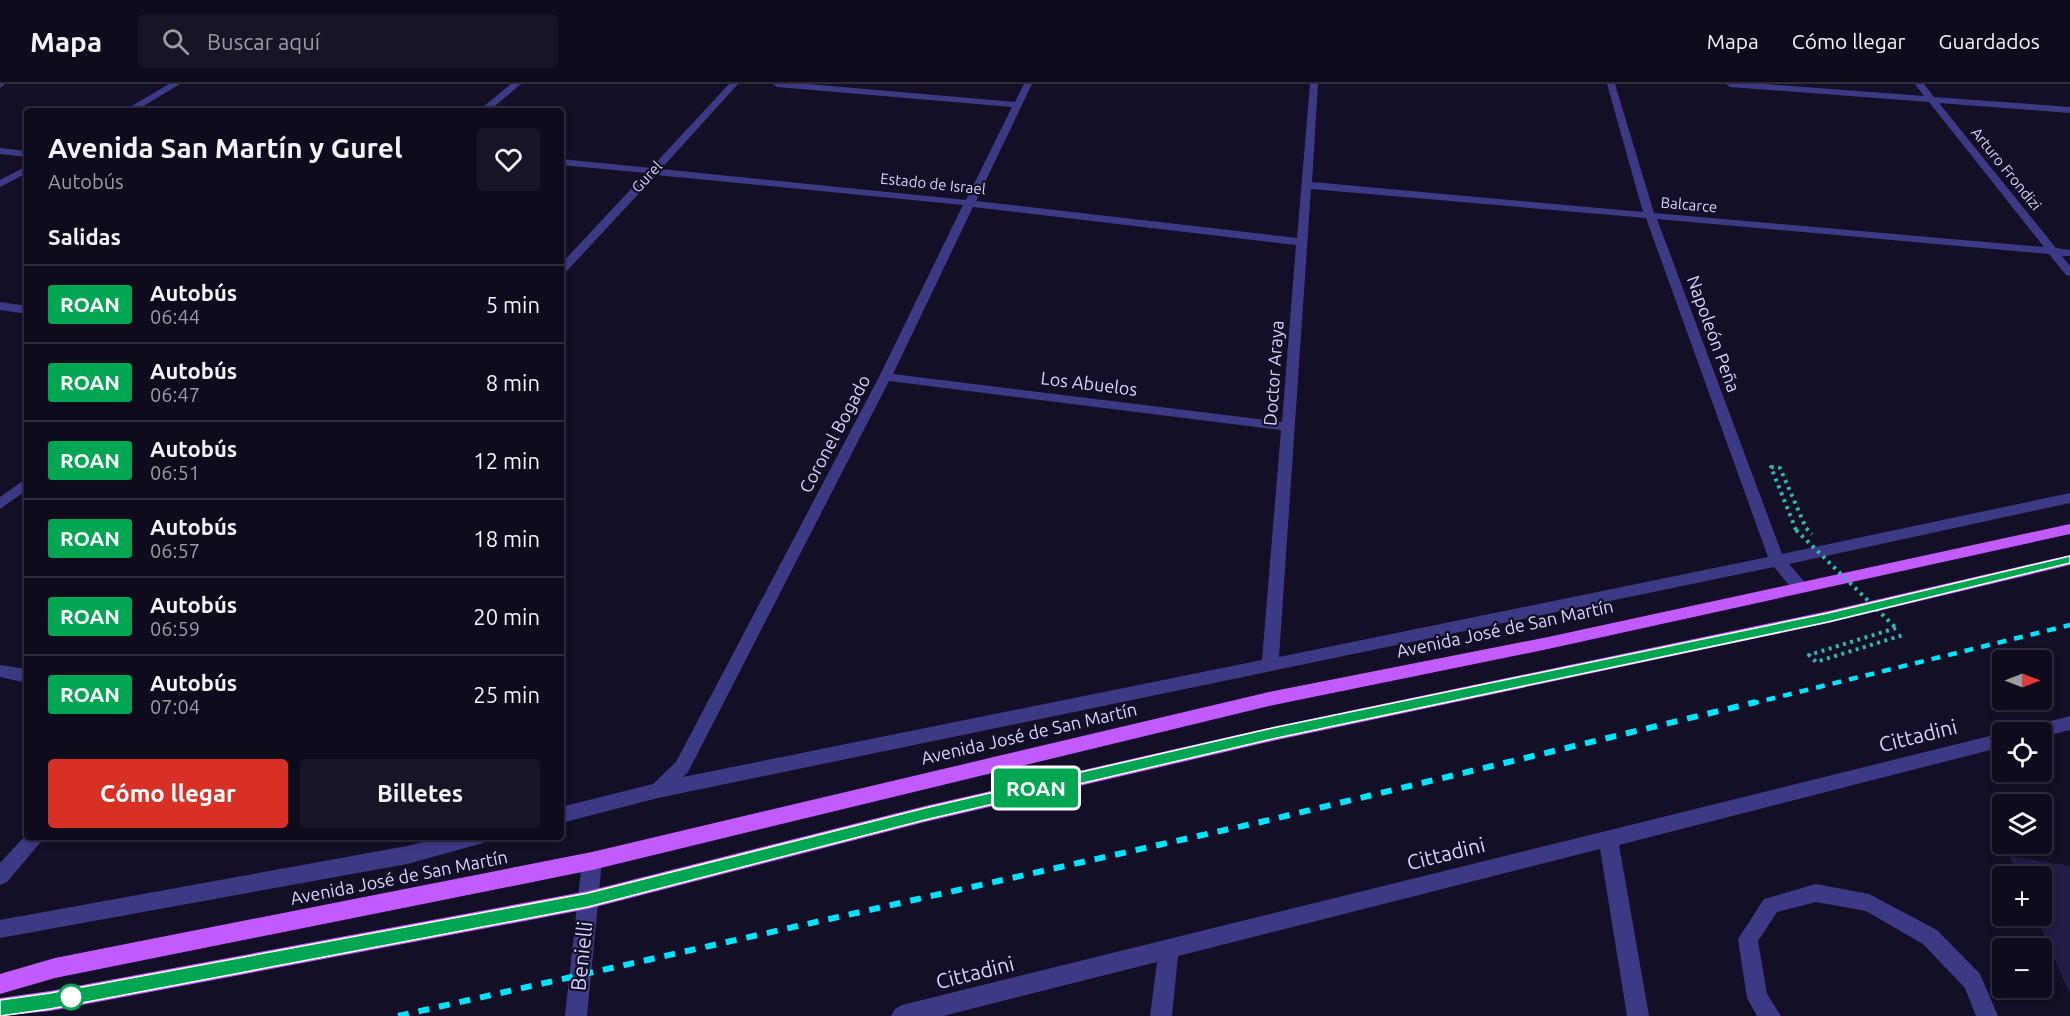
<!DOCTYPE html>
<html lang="es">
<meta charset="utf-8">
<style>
:root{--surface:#0e0b1c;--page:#171425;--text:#f1f3f6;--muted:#9b9ba3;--line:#2e2b3b;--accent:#d93025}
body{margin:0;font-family:Ubuntu,sans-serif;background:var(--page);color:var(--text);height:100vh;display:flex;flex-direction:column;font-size:22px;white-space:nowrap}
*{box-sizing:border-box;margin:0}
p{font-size:20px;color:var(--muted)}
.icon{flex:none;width:33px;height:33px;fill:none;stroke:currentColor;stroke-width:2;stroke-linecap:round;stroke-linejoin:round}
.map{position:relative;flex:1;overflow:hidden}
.drawer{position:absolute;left:24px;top:24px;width:540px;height:732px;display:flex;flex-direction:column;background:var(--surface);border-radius:6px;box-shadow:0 3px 9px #0003,0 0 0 2px var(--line)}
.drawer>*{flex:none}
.badge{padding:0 12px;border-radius:4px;font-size:21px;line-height:39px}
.needle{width:39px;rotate:90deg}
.fabs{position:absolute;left:1992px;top:566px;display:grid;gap:12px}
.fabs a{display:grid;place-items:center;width:60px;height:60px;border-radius:6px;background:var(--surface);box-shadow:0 3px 9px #0003,0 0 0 2px var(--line);font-size:30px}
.map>.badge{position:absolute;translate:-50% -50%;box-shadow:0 0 0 3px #fff}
h2{padding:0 24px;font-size:22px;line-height:54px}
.round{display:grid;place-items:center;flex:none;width:63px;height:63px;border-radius:6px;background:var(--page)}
.head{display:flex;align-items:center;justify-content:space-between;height:102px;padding:0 24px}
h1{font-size:28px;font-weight:700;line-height:45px}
.cta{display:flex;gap:12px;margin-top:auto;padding:12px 24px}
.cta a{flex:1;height:69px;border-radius:6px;background:var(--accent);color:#fff;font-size:24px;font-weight:700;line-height:69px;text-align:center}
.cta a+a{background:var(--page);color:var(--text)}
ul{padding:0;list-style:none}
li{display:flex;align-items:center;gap:18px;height:78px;padding:0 24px;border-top:2px solid var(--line)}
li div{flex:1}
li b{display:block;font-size:22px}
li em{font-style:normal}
li .badge{min-width:66px;font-weight:700;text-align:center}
header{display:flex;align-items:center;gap:36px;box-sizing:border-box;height:84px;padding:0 30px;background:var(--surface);border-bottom:2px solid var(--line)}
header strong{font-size:28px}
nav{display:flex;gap:33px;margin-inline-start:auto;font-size:21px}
.search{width:420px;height:54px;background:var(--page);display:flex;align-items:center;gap:15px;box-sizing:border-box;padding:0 21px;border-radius:6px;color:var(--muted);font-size:22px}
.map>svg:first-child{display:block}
.building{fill:#241b47}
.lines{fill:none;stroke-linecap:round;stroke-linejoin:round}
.path{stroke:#2fb8b0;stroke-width:4;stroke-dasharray:3 4.5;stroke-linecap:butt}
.minor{fill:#3d3a85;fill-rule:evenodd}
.major{fill:#c25bff;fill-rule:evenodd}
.rail-far1{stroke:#00e5ff;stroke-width:4.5;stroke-dasharray:9 8;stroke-linecap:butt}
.rail{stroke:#00e5ff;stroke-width:6;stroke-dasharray:11 10;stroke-linecap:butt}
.path-bridge{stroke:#2fb8b0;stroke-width:4;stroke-dasharray:3 4.5;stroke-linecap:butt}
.line{fill:#00a651;stroke:#fff;stroke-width:1.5}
.stop-dot{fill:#fff;stroke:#00a651;stroke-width:3}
.labels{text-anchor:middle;stroke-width:4.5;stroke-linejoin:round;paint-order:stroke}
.far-street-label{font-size:15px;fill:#d9d4ff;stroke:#130f26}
.street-label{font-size:18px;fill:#d9d4ff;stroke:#130f26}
.near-street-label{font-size:21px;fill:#d9d4ff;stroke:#130f26}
</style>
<header>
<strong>Mapa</strong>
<div class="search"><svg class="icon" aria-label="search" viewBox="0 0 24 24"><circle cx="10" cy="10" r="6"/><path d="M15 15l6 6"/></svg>Buscar aquí</div>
<nav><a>Mapa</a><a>Cómo llegar</a><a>Guardados</a></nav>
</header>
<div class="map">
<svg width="2070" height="932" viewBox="0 0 2070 932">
<rect width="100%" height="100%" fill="#130f26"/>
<path class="building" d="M2009 772 2070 782V910L2035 831H2042V792H2018Z"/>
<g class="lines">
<path class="path" d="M1796 446 1771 383 1780 384 1806 444 1812 450
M1896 544 1809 571 1816 578 1903 551"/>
<path class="minor" d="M0 0H5L0 4Z
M169 0H180L135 27H123Z
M511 0H521L489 27H478Z
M729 0H738L661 85 966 116 1012 23 777 3 773 0H808L1015 18 1024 0H1032L976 117 1297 154 1310 0H1318L1312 98 1643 128 1607 0H1615L1654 129 2044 163 1929 18 1730 3 1726 0H1765L1924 12 1915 0H1924L1934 13 2070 23V29L1939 19 2056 164 2070 166V172H2062L2070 182V192L2066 191 2049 170 1657 135 1782 470 2070 409V419L1789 480 1809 503 1806 507C1793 511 1782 492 1774 483L658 714 561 739V723L653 700 676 678 879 293 963 121 656 91 565 189 561 190V180L646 89 561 81V75L651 84ZM1311 105 1646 134 1768 473 1279 573ZM973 123 1296 161 1282 338 893 290ZM889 297 1281 346 1262 576 683 693 688 688Z
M0 64 27 67V73L0 70Z
M27 82V89L0 103V96Z
M0 218 27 222V230L0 226Z
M27 394V406L0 425V413Z
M0 581 27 585V599L0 593Z
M2070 632V646L2042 653V648H2025L2028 643Z
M2002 649V663L1619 761 1649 932H1627L1600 765 1178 872 1172 932H1150L1157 878 943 932H891L895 925 902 921Z
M27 750V753H45L7 798 0 801V779Z
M444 753H485L483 759 476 761 407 780 0 854V836L407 762Z
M592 768 599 771 602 777 587 932H565L582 777 585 771Z
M1816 800 1869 810 1937 846 1980 890 1998 932H1976L1965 904 1923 860 1866 827 1816 818 1777 828 1758 857 1767 910 1781 932H1757L1747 914 1738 855 1764 815Z"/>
<path class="major" d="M2070 440V450L1548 565 1269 622 592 786 55 894 0 910V890L55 874 592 768 1269 608 1548 553Z
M2070 471V481L1828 539 1268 658 925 738 588 825 50 927 0 932V914L50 907 588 807 925 722 1268 644 1828 527Z"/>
<path class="rail-far1" d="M1750 620 2070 541"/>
<path class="rail" d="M398 932 1265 737 1756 618"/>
<path class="path-bridge" d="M1796 446 1896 544"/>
</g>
<path class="line" d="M2070 472V479L1828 538 1268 656 925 736 588 823 50 925 0 932V916L50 909 588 809 925 724 1268 645 1828 529Z"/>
<circle class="stop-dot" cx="71" cy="913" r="12"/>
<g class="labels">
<g class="far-street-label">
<text transform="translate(2006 85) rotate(51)" y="5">Arturo Frondizi</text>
<text transform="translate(647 93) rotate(-47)" y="5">Gurel</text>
<text transform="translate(933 100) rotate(6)" y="5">Estado de Israel</text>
<text transform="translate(1689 121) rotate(5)" y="5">Balcarce</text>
</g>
<g class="street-label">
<text transform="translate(1713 250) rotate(70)" y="6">Napoleón Peña</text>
<text transform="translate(1274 289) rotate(-86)" y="6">Doctor Araya</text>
<text transform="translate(1089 300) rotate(7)" y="6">Los Abuelos</text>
<text transform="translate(835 350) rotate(-62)" y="6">Coronel Bogado</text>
<text transform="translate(1505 545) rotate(-12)" y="6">Avenida José de San Martín</text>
<text transform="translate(1029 650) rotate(-13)" y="6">Avenida José de San Martín</text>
<text transform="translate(399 794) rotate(-11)" y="6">Avenida José de San Martín</text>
</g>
<g class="near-street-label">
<text transform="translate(1918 652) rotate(-14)" y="7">Cittadini</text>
<text transform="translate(1446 770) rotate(-14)" y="7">Cittadini</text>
<text transform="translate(582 872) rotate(-84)" y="7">Benielli</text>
<text transform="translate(975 889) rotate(-14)" y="7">Cittadini</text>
</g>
</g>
</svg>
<div class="fabs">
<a><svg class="needle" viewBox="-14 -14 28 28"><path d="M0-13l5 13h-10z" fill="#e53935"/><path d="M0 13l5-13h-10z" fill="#9b9ba3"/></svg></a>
<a><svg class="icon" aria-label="locate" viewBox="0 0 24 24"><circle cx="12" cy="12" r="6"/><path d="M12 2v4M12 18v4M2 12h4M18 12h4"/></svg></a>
<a><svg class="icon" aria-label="layers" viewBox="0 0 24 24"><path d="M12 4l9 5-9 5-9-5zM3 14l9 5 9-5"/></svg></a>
<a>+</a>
<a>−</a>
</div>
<b class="badge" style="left:1036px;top:704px;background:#00a651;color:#fff">ROAN</b>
<section class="drawer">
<div class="head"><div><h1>Avenida San Martín y Gurel</h1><p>Autobús</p></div><a class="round"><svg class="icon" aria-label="heart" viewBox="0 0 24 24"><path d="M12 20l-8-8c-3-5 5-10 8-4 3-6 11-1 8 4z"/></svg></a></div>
<h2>Salidas</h2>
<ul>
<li><span class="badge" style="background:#00a651;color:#fff">ROAN</span><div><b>Autobús</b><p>06:44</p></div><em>5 min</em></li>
<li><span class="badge" style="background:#00a651;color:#fff">ROAN</span><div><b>Autobús</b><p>06:47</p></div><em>8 min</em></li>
<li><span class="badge" style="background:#00a651;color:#fff">ROAN</span><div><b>Autobús</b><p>06:51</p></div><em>12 min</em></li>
<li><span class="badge" style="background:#00a651;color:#fff">ROAN</span><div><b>Autobús</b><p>06:57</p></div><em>18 min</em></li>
<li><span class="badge" style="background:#00a651;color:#fff">ROAN</span><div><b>Autobús</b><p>06:59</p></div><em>20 min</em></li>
<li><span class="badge" style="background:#00a651;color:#fff">ROAN</span><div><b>Autobús</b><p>07:04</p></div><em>25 min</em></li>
</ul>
<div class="cta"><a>Cómo llegar</a><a>Billetes</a></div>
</section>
</div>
